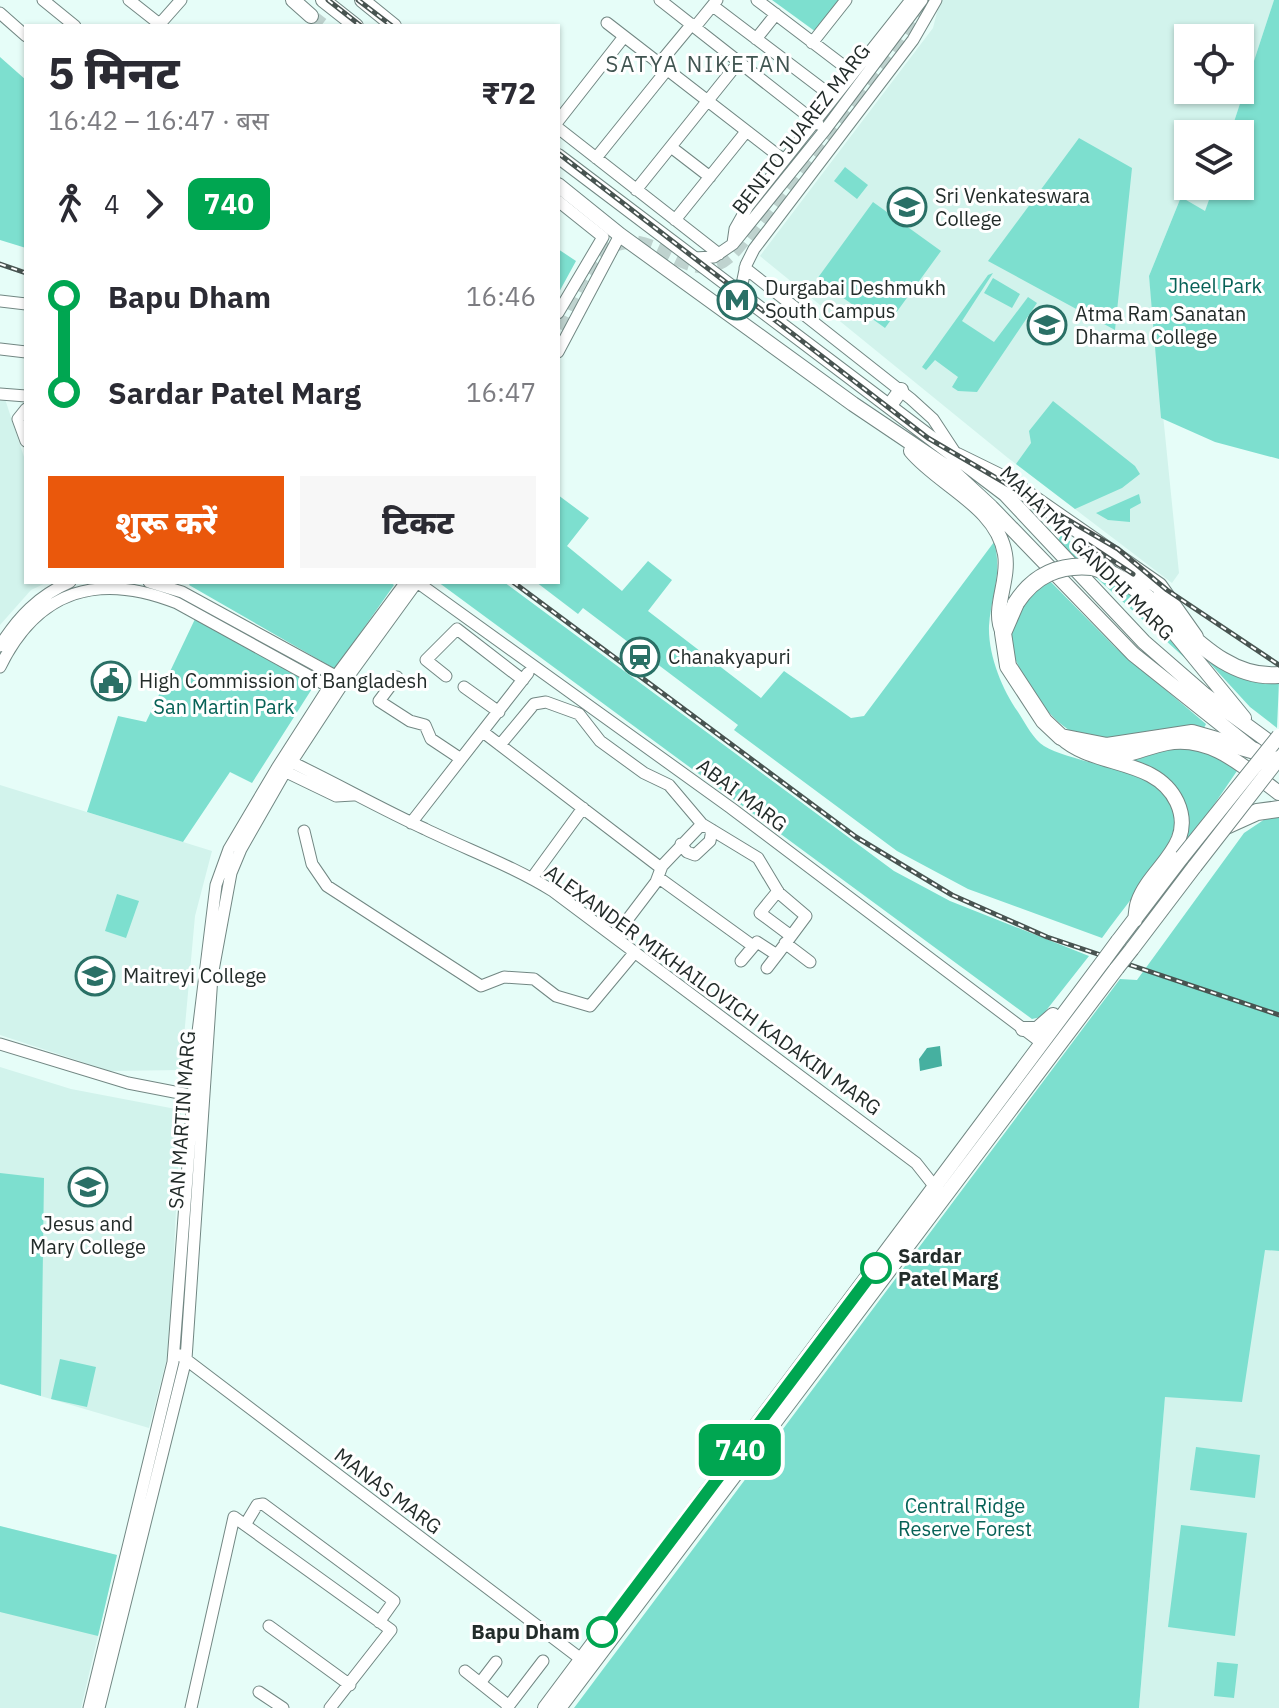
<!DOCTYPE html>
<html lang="hi">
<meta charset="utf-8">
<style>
:root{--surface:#fff;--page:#f7f7f7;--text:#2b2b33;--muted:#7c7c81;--accent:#ea580c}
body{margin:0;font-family:"IBM Plex Sans","Noto Sans Devanagari",sans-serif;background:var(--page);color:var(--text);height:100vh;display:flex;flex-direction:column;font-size:30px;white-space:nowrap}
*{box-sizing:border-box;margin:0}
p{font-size:26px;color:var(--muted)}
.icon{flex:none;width:44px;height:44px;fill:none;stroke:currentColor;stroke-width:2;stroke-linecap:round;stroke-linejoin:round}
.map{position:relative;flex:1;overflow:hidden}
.details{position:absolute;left:24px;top:24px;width:536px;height:560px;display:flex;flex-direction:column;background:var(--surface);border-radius:0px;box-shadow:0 2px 6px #0004}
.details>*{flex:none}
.badge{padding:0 16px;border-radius:12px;font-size:28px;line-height:52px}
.controls{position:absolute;left:1174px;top:24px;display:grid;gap:16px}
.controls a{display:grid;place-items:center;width:80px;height:80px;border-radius:0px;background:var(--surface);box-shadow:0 2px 6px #0004;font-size:40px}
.map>.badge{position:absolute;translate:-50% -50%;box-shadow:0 0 0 4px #fff}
.legs{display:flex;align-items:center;gap:12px;height:88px;padding:0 24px;font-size:26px}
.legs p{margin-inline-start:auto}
.head{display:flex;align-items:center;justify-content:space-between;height:136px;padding:0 24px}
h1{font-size:44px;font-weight:800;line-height:60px}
.action{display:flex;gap:16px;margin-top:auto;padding:16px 24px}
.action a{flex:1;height:92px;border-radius:0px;background:var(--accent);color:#fff;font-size:32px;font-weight:800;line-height:92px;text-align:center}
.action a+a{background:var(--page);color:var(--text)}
ul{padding:0 24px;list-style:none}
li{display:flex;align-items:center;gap:28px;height:96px;font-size:30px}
li i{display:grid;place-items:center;width:12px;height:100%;margin:0 10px;background:currentColor}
li i::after{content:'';width:20px;height:20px;margin:-10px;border:6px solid;border-radius:50%;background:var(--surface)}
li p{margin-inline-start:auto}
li:first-child i{background:linear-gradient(#0000 50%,currentColor 0)}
li:last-child i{background:linear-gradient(currentColor 50%,#0000 0)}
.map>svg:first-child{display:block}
.built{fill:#d2f3ec;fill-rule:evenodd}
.green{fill:#7ddfcf}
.water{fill:#46b0a0}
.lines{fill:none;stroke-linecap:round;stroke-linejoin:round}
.major-tunnel{stroke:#bfd3cf;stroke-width:14;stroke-dasharray:14 7;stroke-linecap:butt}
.minor-casing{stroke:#728783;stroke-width:13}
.major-casing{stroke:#728783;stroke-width:16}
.highway-casing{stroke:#728783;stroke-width:18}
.minor{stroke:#fff;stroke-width:11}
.major{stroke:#fff;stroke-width:14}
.highway{stroke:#fff;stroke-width:16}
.rail-casing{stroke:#485451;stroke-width:5}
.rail{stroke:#fff;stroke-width:2;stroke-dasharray:6;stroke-linecap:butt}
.major-bridge-casing{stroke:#728783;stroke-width:16;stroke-linecap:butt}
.highway-bridge-casing{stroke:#728783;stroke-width:18;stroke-linecap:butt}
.major-bridge{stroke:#fff;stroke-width:14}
.highway-bridge{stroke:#fff;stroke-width:16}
.line-1-casing{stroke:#fff;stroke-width:18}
.line-1{stroke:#00a651;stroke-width:12}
.stop-1-dot{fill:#fff;stroke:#00a651;stroke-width:4}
.labels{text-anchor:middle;stroke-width:6;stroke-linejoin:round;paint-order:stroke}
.street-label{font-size:20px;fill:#232c2a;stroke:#fff}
.poi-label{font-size:20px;fill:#232c2a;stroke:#fff;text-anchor:start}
.park-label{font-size:20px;fill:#076257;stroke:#fff}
.stop-label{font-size:20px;font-weight:bold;fill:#232c2a;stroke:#fff;text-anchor:start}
.neighbourhood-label{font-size:22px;letter-spacing:2px;fill:#415551;stroke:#fff}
</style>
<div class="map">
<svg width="1279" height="1708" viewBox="0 0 1279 1708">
<rect width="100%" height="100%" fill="#e6fdf8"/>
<path class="built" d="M940 0H1274L1230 134H1188V186H1214L1205 212 1181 197 1149 276 1179 573 1172 583 1008 458 760 256 933 28ZM1188 38H1240V90H1188Z
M0 399H5L26 463V582H48L31 590 0 625Z
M0 785 212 851 195 916 181 1070 110 1071 0 1035Z
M0 1067 71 1089 181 1110 169 1350 149 1428 0 1384Z
M1178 1241 1279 1251V1708H1139Z
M0 1526 117 1555 81 1708H0Z"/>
<path class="green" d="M772 0H842L816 32Z
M1274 0H1279V459L1215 442 1161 418 1149 276 1181 197 1205 211 1214 186H1240V134H1230Z
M0 57 26 80V248L0 240Z
M1079 138 1132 168 1115 330 988 261Z
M845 167 868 185 857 199 834 181Z
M873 202 941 251 885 328 817 279Z
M558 249 576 261 558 294Z
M993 273 962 321 994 342 1028 297 1037 303 977 392 958 391 952 387 958 377 935 360 926 370 922 367 988 275Z
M993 278 1020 294 1012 308 984 293Z
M1053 401 1135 466 1140 474 1122 488 1075 509 1016 464 1031 443 1029 431Z
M1139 494 1141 503 1130 509V522L1108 520 1096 513Z
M558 495 589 518 567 546 622 591 648 561 672 580 648 611 761 698 784 671 851 718 864 716 994 542C1003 574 991 595 989 626 988 655 1002 689 1018 712 1025 723 1034 740 1044 746 1086 771 1209 769 1166 848 1148 879 1123 909 1102 938L968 889 897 851 734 730 738 725 583 608 578 614 536 582H558Z
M1061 535 1090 555 1105 577 1121 585 1145 605 1218 688 1057 542Z
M1047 578 1115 647 1206 724 1204 728C1163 722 1121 747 1081 736 1049 726 1004 660 1011 626 1016 604 1031 592 1047 578Z
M191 582H390L394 585 335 669 189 585Z
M438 582H504L894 871 950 901 1089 956 1041 1017 1032 1019Z
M195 619 315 684 252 783 230 772 183 842 87 812 118 716 146 722Z
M1195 647 1279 681 1277 728 1250 707Z
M1191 745 1239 768 1194 834 1176 851 1182 810 1130 758Z
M1279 816V1251L1265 1250 1242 1402 1165 1397 1139 1708H574L1120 979 1137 980 1244 833 1265 819Z
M117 894 139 901 126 938 105 931Z
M0 1173 44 1178 41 1396 0 1384Z
M60 1359 96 1367 87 1407 51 1399Z
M1196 1447 1260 1455 1255 1498 1190 1490Z
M1181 1525 1247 1533 1235 1636 1168 1627Z
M0 1526 117 1555 98 1636 0 1612Z
M1217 1662 1238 1664 1234 1698 1214 1696Z"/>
<path class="water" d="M940 1046 942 1066 920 1071 919 1059 927 1048Z"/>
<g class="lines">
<path class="major-tunnel" d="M311 16 324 26
M854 100 899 43 926 0
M749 238 862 94
M558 328C569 307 577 280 593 262 638 209 677 280 717 264 732 258 742 241 752 229"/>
<defs>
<path id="minor" d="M43 0 75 26
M129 0 162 26
M660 0 818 124
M757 0 853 73
M713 6 833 97
M0 13 26 36
M607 23 784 160
M158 26 181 0
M695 27 717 0
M756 39 776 14
M812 43 846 0
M658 65 692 24
M558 121 623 38
M558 128 719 254
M671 147 710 177
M596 158 666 71
M636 190 738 63
M558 201 603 237 558 313
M675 220 745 133
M733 243 735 229 748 206 911 0
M694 258 714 257 733 244 825 130 922 0
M745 268 911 399 933 419 956 454
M740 294 746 265 754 249 913 40 936 0
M0 301 26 304
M0 349 26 352
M558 352 620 235
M0 394 26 396
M26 409 18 419 26 441
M149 582 182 592 341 679
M417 582 731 808 1042 1043
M0 646C18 617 38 596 70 582
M0 667C38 589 99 572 177 603L333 689
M446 676 426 660 457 629 523 680
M397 677 379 701 410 721 425 725 431 739 461 759
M464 687 499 712
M483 732 661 868
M500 745 534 704 546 702 579 714 600 741 644 773 669 785 702 824
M287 760C334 782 377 807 425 829 468 850 513 866 553 891L916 1163 935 1187
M280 769 336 796 353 795
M411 823 528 673
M304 831 312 864 327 886 481 986 504 977 534 979 556 996 590 1006 635 952
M681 844 687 852 695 855 710 841 712 830
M532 878 583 808
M659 878 753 946
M778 891 760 913 791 936
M615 936 656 882 662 866 702 824 758 858 779 893 806 916 777 955 757 942 741 961
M785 943 810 962
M767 968 777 955
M0 1044 128 1083 200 1097
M180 1355 581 1659
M245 1525 257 1505 263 1504 394 1601 379 1622
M269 1626 350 1685
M465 1671 509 1706
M480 1683 496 1662
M259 1692 283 1708
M89 1708 173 1362 198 1032 216 885 229 849 277 768 336 676 406 582
M99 1708 186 1359 212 976 231 873 241 849 285 772 340 688 417 582
M191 1708 234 1517 391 1630 330 1708
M507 1708 543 1661"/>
<path id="major" d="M293 0 311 16
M323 0 356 26
M362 0 394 26
M558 156 1005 494 1144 642 1205 695 1279 749
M558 185 620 235 853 404 951 470 991 507 1133 654 1251 748
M890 405 901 390
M911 451C939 485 997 506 1005 554 1010 581 991 609 1003 633
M1163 619 1244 718
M1061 737C1093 768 1156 757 1177 802 1197 846 1150 867 1138 902 1136 907 1136 915 1135 920
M1105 756C1127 758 1145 747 1167 743 1212 735 1245 768 1279 793
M1118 941 1182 857
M1132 949 1195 866
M1023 1029H1037L1053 1015
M545 1708 1104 960
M559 1708 1117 968"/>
<path id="highway" d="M957 456 1008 481 1159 586 1195 637
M1092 567C1162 584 1204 682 1279 675
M1016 603 1003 633 1008 666 1044 721 1061 737 1107 746 1192 733 1255 751
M1226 826 1257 812 1279 809"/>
</defs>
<use href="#minor" class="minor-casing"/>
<use href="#major" class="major-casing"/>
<use href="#highway" class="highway-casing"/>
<use href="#minor" class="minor"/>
<use href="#major" class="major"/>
<use href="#highway" class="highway"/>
<defs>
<path id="rail" d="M328 0 361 26
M358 0 392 26
M558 153 928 438 1118 549 1167 590 1279 665
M0 264 26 273
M1086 543 1133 574
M513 582 856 837 952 895 1047 937 1279 1015"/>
</defs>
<use href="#rail" class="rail-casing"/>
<use href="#rail" class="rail"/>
<defs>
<path id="major-bridge" d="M1182 857 1279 736
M1195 866 1279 758
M1104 960 1118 941
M1117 968 1132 949"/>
<path id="highway-bridge" d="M1016 603C1034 575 1059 564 1092 567"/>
</defs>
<use href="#major-bridge" class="major-bridge-casing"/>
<use href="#highway-bridge" class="highway-bridge-casing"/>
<use href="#major-bridge" class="major-bridge"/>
<use href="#highway-bridge" class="highway-bridge"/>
</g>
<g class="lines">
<defs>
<path id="line-1" d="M602 1632 876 1268"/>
</defs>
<use href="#line-1" class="line-1-casing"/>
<use href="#line-1" class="line-1"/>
</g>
<defs>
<symbol id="university-ring" viewBox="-11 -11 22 22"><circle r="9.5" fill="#fff" stroke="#2a7066" stroke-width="1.5"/><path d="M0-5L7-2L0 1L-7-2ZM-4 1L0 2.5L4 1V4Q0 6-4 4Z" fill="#2a7066"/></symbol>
<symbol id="metro-ring" viewBox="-11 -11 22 22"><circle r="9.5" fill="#fff" stroke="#2a7066" stroke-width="1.5"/><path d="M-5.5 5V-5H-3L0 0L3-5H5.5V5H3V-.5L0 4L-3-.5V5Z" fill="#2a7066"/></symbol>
<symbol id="station-ring" viewBox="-11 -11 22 22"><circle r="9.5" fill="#fff" stroke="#2a7066" stroke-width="1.5"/><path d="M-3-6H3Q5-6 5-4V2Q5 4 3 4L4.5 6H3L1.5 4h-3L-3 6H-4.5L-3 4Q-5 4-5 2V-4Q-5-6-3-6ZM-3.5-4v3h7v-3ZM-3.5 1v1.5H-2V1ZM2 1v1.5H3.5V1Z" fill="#2a7066"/></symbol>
<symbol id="civic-ring" viewBox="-11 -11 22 22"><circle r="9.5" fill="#fff" stroke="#2a7066" stroke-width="1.5"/><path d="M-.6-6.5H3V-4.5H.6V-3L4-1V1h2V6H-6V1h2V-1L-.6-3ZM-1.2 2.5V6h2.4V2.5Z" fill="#2a7066"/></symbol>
</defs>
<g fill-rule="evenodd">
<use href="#university-ring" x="885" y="185" width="44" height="44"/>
<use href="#metro-ring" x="715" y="278" width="44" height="44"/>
<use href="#university-ring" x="1025" y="303" width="44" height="44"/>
<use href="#station-ring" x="618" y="635" width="44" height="44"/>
<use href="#civic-ring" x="89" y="659" width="44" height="44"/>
<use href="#university-ring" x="73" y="954" width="44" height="44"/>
<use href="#university-ring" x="66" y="1165" width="44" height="44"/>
</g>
<g class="stop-1-dot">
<circle cx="876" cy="1268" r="14"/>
<circle cx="602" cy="1632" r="14"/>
</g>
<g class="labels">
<g class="street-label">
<text transform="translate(801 129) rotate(-52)" y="7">BENITO JUAREZ MARG</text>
<text transform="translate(1087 553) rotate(45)" y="7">MAHATMA GANDHI MARG</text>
<text transform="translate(742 795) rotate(37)" y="7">ABAI MARG</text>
<text transform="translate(713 990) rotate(36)" y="7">ALEXANDER MIKHAILOVICH KADAKIN MARG</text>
<text transform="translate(182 1120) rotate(-86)" y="7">SAN MARTIN MARG</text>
<text transform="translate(388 1491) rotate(37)" y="7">MANAS MARG</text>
</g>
<g class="poi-label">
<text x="935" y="203">Sri Venkateswara<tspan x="935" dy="23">College</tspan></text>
<text x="765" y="295">Durgabai Deshmukh<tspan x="765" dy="23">South Campus</tspan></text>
<text x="1075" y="321">Atma Ram Sanatan<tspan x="1075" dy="23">Dharma College</tspan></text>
<text x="668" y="664">Chanakyapuri</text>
<text x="139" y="688">High Commission of Bangladesh</text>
<text x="123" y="983">Maitreyi College</text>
<text x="88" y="1231" text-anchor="middle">Jesus and<tspan x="88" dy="23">Mary College</tspan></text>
</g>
<g class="park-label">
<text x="1215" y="293">Jheel Park</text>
<text x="224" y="714">San Martin Park</text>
<text x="965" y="1513">Central Ridge<tspan x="965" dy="23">Reserve Forest</tspan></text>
</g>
<g class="stop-label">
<text x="898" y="1263">Sardar<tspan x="898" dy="23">Patel Marg</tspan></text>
<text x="580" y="1639" text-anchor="end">Bapu Dham</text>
</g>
<g class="neighbourhood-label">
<text x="699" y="72">SATYA NIKETAN</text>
</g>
</g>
</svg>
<div class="controls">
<a><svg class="icon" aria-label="locate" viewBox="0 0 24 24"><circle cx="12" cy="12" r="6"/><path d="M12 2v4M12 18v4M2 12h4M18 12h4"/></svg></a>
<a><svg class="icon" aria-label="layers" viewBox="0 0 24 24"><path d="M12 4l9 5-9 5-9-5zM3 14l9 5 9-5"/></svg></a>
</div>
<b class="badge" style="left:740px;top:1450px;background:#00a651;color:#fff">740</b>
<section class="details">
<div class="head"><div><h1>5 मिनट</h1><p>16:42 – 16:47 · बस</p></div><b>₹72</b></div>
<div class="legs"><svg class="icon" aria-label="walk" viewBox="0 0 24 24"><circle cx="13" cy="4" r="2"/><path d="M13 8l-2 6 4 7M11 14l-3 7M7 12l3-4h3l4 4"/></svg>4<svg class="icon" aria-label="forward" viewBox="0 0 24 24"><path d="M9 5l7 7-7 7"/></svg><b class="badge" style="background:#00a651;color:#fff">740</b></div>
<ul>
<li><i style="color:#00a651"></i><b>Bapu Dham</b><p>16:46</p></li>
<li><i style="color:#00a651"></i><b>Sardar Patel Marg</b><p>16:47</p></li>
</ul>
<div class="action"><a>शुरू करें</a><a>टिकट</a></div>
</section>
</div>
